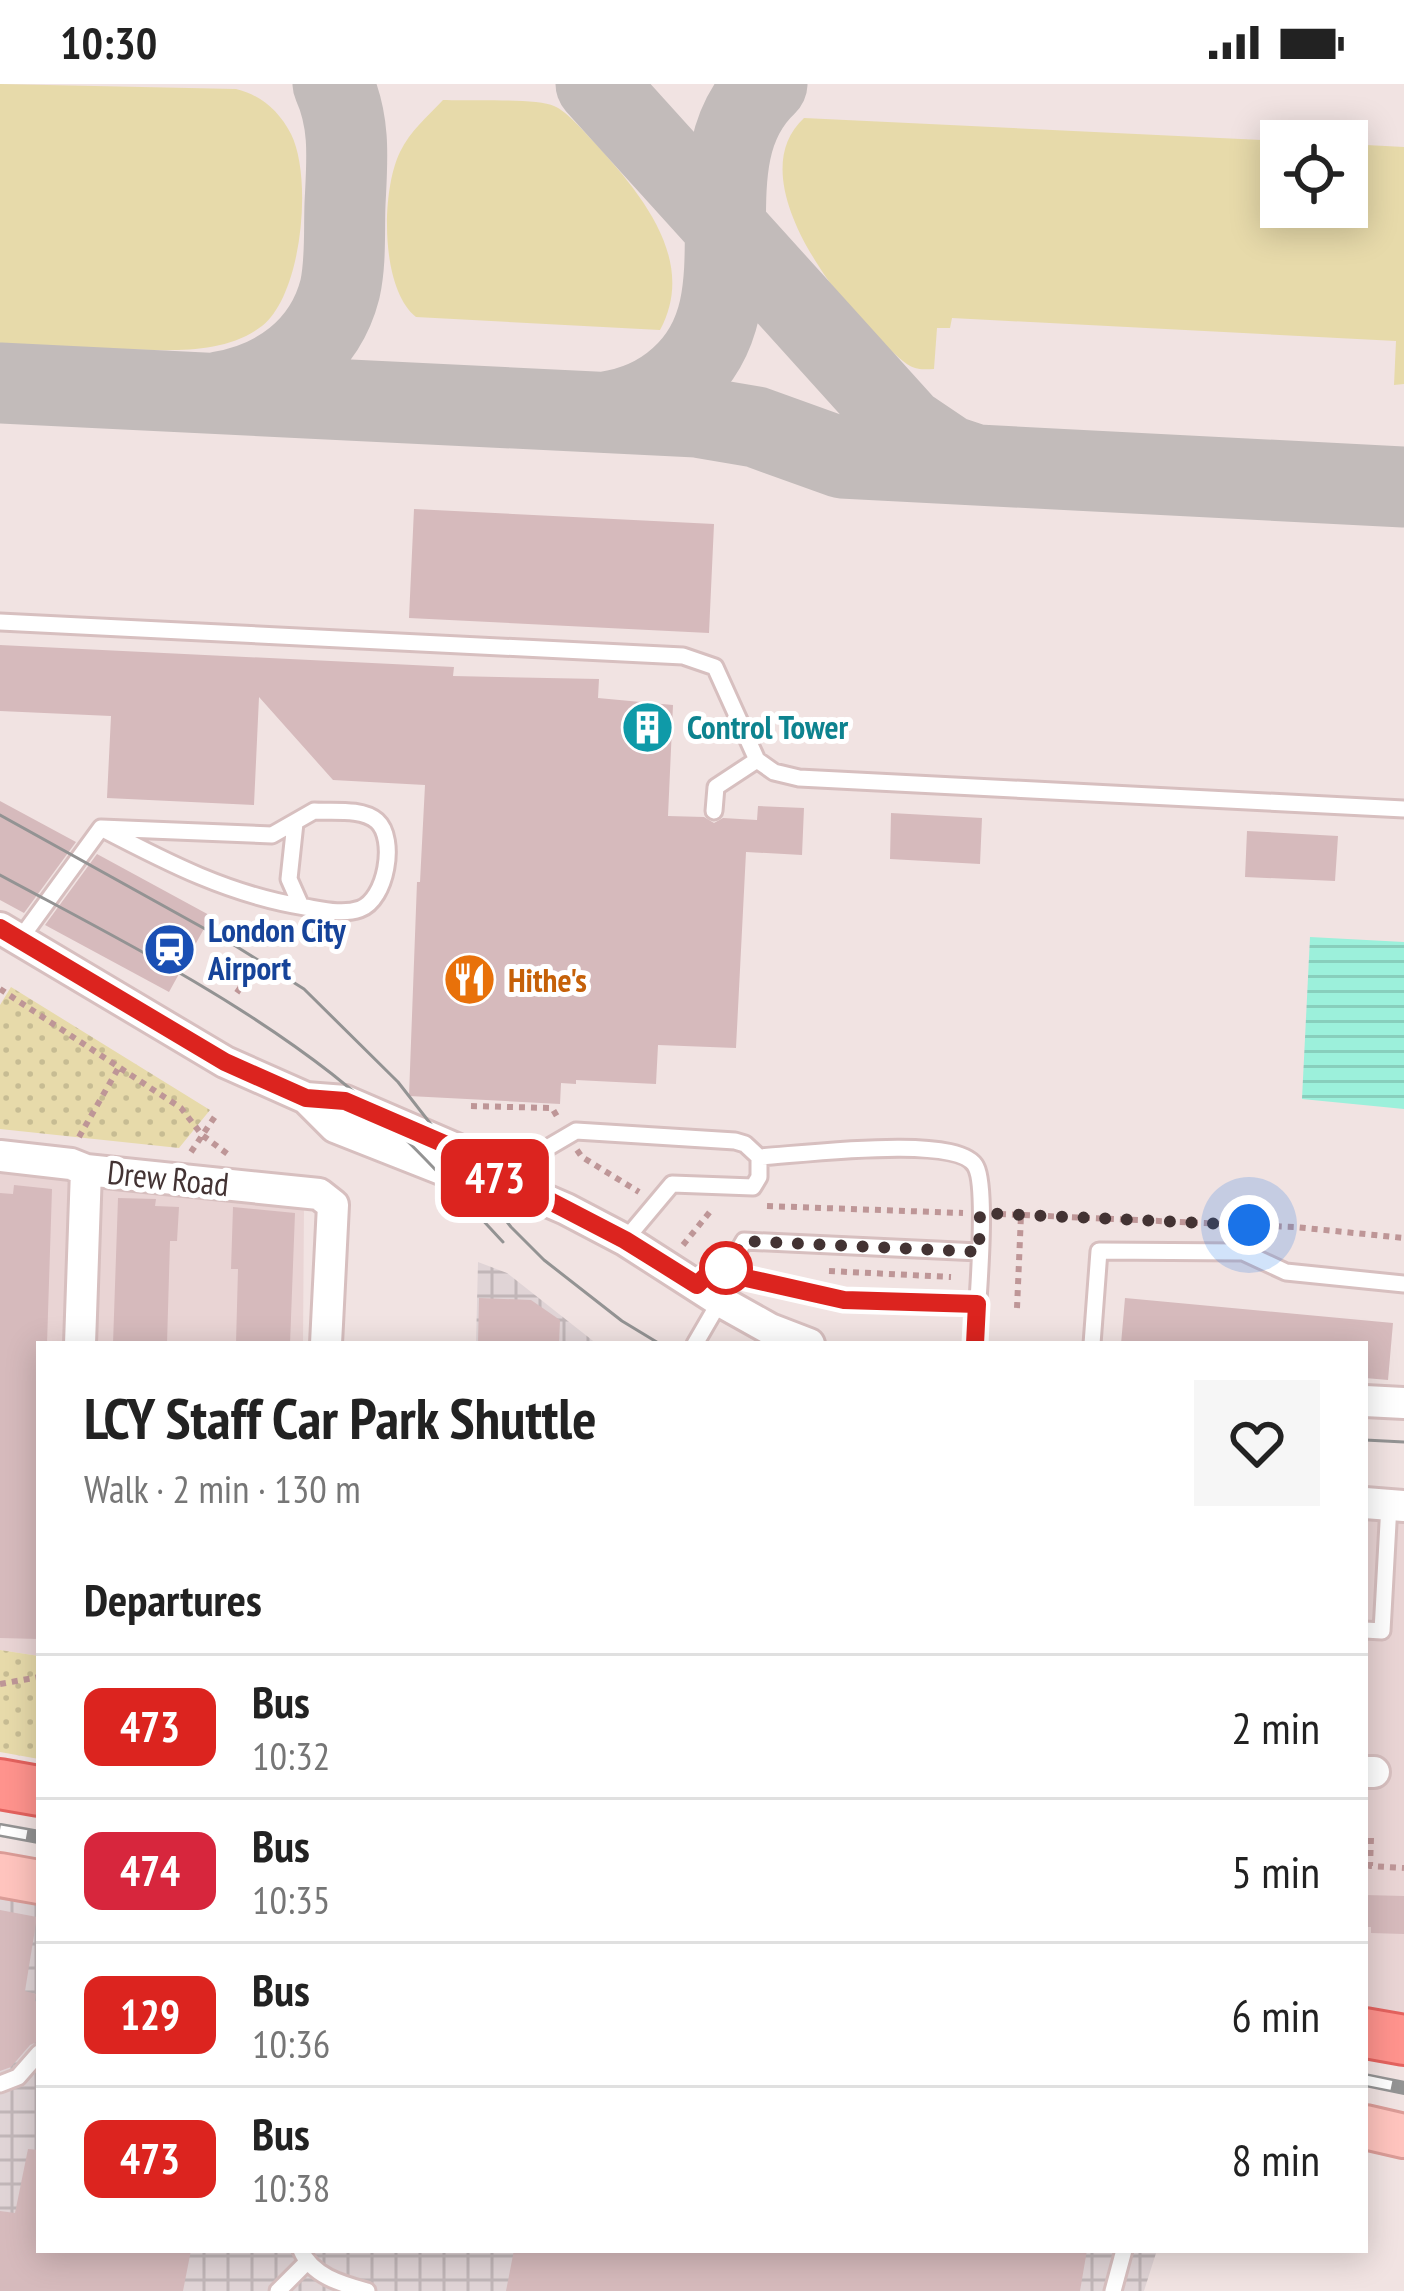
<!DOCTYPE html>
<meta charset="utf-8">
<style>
:root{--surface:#fff;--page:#f6f6f6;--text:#222;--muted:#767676;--line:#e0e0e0}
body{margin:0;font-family:"PT Sans Narrow",sans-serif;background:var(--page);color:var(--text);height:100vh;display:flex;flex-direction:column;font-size:45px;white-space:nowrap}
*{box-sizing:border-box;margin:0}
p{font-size:39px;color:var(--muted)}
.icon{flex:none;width:66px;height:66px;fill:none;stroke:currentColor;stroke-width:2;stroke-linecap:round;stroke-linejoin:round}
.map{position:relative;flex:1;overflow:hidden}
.panel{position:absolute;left:36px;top:1257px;width:1332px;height:912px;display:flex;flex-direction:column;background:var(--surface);border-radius:0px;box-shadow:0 6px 30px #0003}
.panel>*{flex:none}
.badge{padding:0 24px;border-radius:18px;font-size:42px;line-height:78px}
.buttons{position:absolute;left:1260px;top:36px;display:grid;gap:24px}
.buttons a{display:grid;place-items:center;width:108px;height:108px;border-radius:0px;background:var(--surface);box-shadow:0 6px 30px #0003;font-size:60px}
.you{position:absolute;width:60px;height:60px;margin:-30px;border:9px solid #fff;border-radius:50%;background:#1a73e8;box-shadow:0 0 0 18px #1a73e833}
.map>.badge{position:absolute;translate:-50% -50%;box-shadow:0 0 0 6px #fff}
h2{padding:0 48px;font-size:45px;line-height:108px}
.round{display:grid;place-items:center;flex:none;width:126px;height:126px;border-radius:0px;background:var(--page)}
.overview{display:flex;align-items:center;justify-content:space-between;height:204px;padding:0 48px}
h1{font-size:57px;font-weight:700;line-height:90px}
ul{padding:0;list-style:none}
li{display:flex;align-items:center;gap:36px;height:144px;padding:0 48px;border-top:3px solid var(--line)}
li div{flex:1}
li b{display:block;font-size:45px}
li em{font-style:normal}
li .badge{min-width:132px;font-weight:700;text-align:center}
.status{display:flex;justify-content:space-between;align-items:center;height:84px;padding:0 60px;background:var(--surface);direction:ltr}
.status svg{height:33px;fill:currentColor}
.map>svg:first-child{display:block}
.residential{fill:#e9d4d4}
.industrial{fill:url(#industrial-grid)}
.green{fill:#e7daaa}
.park{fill:url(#park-dots)}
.water{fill:url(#water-rules)}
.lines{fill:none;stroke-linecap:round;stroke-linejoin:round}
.taxiway{stroke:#c2bbba;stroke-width:81}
.building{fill:#d6babc}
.lane-casing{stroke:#d7bfbf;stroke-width:21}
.street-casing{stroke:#d7bfbf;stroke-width:36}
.secondary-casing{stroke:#db9c97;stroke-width:48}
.primary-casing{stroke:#e4625e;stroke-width:54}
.path{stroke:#be9697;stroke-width:6;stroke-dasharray:6 6;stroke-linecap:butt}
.lane{stroke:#fff;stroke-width:15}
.street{stroke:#fff;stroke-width:30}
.secondary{stroke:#ffc4be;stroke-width:42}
.primary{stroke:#ff938d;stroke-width:48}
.tram{stroke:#939393;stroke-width:3}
.rail-casing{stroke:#939393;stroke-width:14}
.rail{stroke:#fff;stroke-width:9;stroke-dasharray:27;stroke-linecap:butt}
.line-casing{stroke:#fff;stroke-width:27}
.line{stroke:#dc241f;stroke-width:18}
.walk{stroke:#433333;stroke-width:12;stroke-dasharray:0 21.6}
.stop-dot{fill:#fff;stroke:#dc241f;stroke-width:6}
.labels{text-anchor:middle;stroke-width:10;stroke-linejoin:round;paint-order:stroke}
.culture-label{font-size:33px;font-weight:bold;fill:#0d838f;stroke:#fff;text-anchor:start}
.transit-label{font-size:33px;font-weight:bold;fill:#164399;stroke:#fff;text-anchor:start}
.food-label{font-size:33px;font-weight:bold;fill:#c56008;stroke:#fff;text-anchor:start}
.street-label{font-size:33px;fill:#433333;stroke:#fff}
</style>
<div class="status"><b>10:30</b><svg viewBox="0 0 49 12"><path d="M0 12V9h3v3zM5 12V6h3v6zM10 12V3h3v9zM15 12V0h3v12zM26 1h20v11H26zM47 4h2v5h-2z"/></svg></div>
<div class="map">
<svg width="1404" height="2207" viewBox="0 0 1404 2207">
<defs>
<pattern id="industrial-grid" width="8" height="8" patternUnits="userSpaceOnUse" patternTransform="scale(3)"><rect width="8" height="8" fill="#e0d4d6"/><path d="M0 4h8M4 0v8" fill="none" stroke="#c1b6b8"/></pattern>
<pattern id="park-dots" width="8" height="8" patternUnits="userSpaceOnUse" patternTransform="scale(3)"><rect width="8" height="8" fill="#e7daaa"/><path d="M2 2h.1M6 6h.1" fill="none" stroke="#c7bc93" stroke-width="1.8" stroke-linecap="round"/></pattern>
<pattern id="water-rules" width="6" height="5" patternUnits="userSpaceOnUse" patternTransform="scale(3)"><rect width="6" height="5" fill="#9cf0db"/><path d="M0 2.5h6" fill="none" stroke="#88cebc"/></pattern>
</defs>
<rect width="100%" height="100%" fill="#f1e3e2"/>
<path class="residential" d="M0 1088 304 1120 303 1260H39V1572L0 1566Z
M1365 1435 1404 1437V1932L1365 1925Z"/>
<path class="industrial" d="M478 1178 507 1189 597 1260H476Z
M0 1814 39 1821V2166H1157L1144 2207H0Z"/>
<path class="green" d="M0 0 236 5C261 11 279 27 291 50 313 94 302 211 262 242 223 272 165 266 118 265L117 272 0 266Z
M443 16C466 17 538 14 554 22 568 28 584 48 595 59 640 109 698 176 660 246L416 233C380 204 381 107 400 68 410 47 428 32 443 16Z
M804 34 1281 57V123H1347V60L1404 63V300L1394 301 1396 257 952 234 950 244H937L934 285C928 285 921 286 915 284 905 281 893 268 885 261 838 219 739 94 804 34Z"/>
<path class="park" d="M11 903 210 1026 179 1064 0 1045V921Z
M0 1566 39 1572V1675L0 1668Z"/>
<path class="water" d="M1310 853 1404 858V1025L1302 1015Z"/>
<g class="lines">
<path class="taxiway" d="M596 0 906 343 949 372 973 380
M0 299 697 333 756 343 842 374 1404 403
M219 308C276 299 325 264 340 205 346 178 344 147 345 120 347 78 351 39 333 0
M605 328C634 324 659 313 680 294 769 216 683 78 767 0"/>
</g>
<path class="building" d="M414 425 714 440 709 549 409 534Z
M0 561 454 583 453 592 599 595 598 614 673 621 668 732 704 733 714 739 723 734 757 736 758 722 804 724 802 771 746 768 736 964 658 961 656 1000 576 996V1000L561 999 560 1020 409 1012 417 798H420L425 701 333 696 259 613 254 721 107 714 111 632 0 627Z
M0 717 76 758 24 829 0 816Z
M891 729 982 734 980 780 890 775Z
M1247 747 1338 752 1335 797 1245 793Z
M97 770 211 832 169 908 45 841Z
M14 1101 52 1105 47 1260H39V1555L0 1554V1109L13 1110Z
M118 1114 156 1115 155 1122 179 1123 177 1157H170L167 1260H113Z
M233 1123 295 1129 290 1260H236L238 1185H231Z
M479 1214 531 1216 560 1236 559 1260H478Z
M1125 1214 1393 1239 1388 1296 1365 1294V1260H1121Z
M1365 1811 1404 1812V1850L1371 1849V1843H1365Z
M0 1826 37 1833 25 1907 36 1910 35 1917 39 1918V1957L30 1961 11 1983 0 1987Z
M28 2065 39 2066V2166H191L183 2207H0V2127L15 2129Z
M514 2166H1087L1080 2207H506Z"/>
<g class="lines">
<defs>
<path id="lane" d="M0 538 683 572 715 583 757 676 774 688 799 694 1404 725
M314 727C333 728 362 724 377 737 397 755 386 816 360 825 343 831 323 826 305 823 230 811 168 779 101 744L272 751Z
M714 727 716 703 757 676
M295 739 289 795 301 822
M20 855 101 744
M759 1073C798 1071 960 1049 976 1083 988 1106 977 1227 975 1260
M526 1107 547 1064 576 1047 735 1057 745 1060 759 1073V1093L753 1103 672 1100 625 1156
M729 1183 746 1194 844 1216 977 1220
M697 1201 710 1188 729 1183 744 1157 979 1168
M695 1260 720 1217
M1092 1260 1099 1167 1243 1168 1286 1188 1404 1200
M1365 1546 1382 1547 1389 1421
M0 2000 18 1993 39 1969
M301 2166C312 2192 342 2200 367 2207
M278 2207 306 2179
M1113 2207 1124 2166"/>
<path id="street" d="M0 844 225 978 306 1014 345 1017 477 1074 490 1092 566 1125 625 1156 720 1217 770 1245 809 1260
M306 1014 335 1043 477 1099 490 1092
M0 1072 71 1080 86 1086 319 1110 333 1121 326 1260
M80 1260 86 1086
M1365 1317 1404 1319
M1365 1419 1404 1422
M1365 1688H1374"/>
<path id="secondary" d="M0 1791 39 1798
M1365 2043 1404 2052"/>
<path id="primary" d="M0 1700 39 1707
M1365 1949 1404 1956"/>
</defs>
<use href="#lane" class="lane-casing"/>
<use href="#street" class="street-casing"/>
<use href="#secondary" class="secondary-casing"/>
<use href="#primary" class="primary-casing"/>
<path class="path" d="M0 905 181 1024 202 1051 229 1071
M241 908 234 903 242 889
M471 1022 552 1024 558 1034
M79 1053 119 983
M577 1066 582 1073 639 1108
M191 1068 216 1031
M767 1122 963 1129
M1000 1130 1295 1143 1404 1154
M683 1161 713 1124
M829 1187 951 1193
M1017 1224 1021 1131
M0 1600 39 1593
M1371 1754 1370 1782 1404 1784"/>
<use href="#lane" class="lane"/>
<use href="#street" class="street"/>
<use href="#secondary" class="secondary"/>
<use href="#primary" class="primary"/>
<path class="tram" d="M0 731 234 861 304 905 398 998 511 1143 544 1176 622 1237 660 1260
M0 791C113 852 231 911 332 990 396 1040 449 1100 503 1158
M1365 1356 1404 1358"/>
<defs>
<path id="rail" d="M0 1746 39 1753
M1365 1996 1404 2004"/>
</defs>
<use href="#rail" class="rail-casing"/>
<use href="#rail" class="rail"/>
</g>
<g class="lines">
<defs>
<path id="line" d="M0 844 225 978 306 1014 345 1017 477 1074 490 1092 548 1116 625 1156 697 1201 710 1188 729 1183 746 1194 844 1216 977 1220 975 1260"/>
</defs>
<use href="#line" class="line-casing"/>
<use href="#line" class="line"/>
<path class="walk" d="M726 1184 744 1157 979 1168 980 1129 1249 1141"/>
</g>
<defs>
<symbol id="building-disc" viewBox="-11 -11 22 22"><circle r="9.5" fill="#0f9aa8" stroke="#fff"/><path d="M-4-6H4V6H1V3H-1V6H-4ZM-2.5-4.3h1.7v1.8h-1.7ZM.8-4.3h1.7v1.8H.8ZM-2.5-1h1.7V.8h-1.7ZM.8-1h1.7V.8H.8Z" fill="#fff"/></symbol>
<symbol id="station-disc" viewBox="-11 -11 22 22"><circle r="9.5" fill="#1a4fb4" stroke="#fff"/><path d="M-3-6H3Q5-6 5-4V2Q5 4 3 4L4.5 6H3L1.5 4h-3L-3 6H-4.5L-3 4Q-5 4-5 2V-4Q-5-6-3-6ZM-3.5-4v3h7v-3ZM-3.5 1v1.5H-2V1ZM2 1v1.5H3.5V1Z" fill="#fff"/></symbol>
<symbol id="restaurant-disc" viewBox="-11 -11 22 22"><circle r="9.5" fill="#e8710a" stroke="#fff"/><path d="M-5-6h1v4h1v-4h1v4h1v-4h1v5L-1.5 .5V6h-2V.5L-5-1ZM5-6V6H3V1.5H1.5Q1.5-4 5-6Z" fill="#fff"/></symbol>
</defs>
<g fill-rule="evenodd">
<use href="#building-disc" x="618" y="614" width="59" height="59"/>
<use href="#station-disc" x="140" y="836" width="59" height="59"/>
<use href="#restaurant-disc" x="440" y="866" width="59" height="59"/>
</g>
<circle class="stop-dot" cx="726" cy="1184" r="24"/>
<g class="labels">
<g class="culture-label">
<text x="687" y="655">Control Tower</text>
</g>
<g class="transit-label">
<text x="208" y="858">London City<tspan x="208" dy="38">Airport</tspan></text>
</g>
<g class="food-label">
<text x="508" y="908">Hithe's</text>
</g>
<g class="street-label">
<text transform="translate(168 1094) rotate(6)" y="12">Drew Road</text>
</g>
</g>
</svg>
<div class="buttons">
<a><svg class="icon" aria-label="locate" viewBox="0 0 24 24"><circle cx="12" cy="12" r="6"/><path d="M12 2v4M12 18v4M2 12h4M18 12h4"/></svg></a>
</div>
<div class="you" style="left:1249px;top:1141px"></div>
<b class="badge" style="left:495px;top:1094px;background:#dc241f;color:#fff">473</b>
<section class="panel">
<div class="overview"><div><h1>LCY Staff Car Park Shuttle</h1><p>Walk · 2 min · 130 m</p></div><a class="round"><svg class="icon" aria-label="heart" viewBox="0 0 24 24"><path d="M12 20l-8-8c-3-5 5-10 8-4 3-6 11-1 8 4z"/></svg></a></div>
<h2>Departures</h2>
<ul>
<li><span class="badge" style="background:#dc241f;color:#fff">473</span><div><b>Bus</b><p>10:32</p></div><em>2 min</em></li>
<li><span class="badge" style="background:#d7263d;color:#fff">474</span><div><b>Bus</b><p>10:35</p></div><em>5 min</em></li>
<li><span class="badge" style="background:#dc241f;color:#fff">129</span><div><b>Bus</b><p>10:36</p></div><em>6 min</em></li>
<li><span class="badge" style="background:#dc241f;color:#fff">473</span><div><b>Bus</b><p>10:38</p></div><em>8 min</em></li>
</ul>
</section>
</div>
